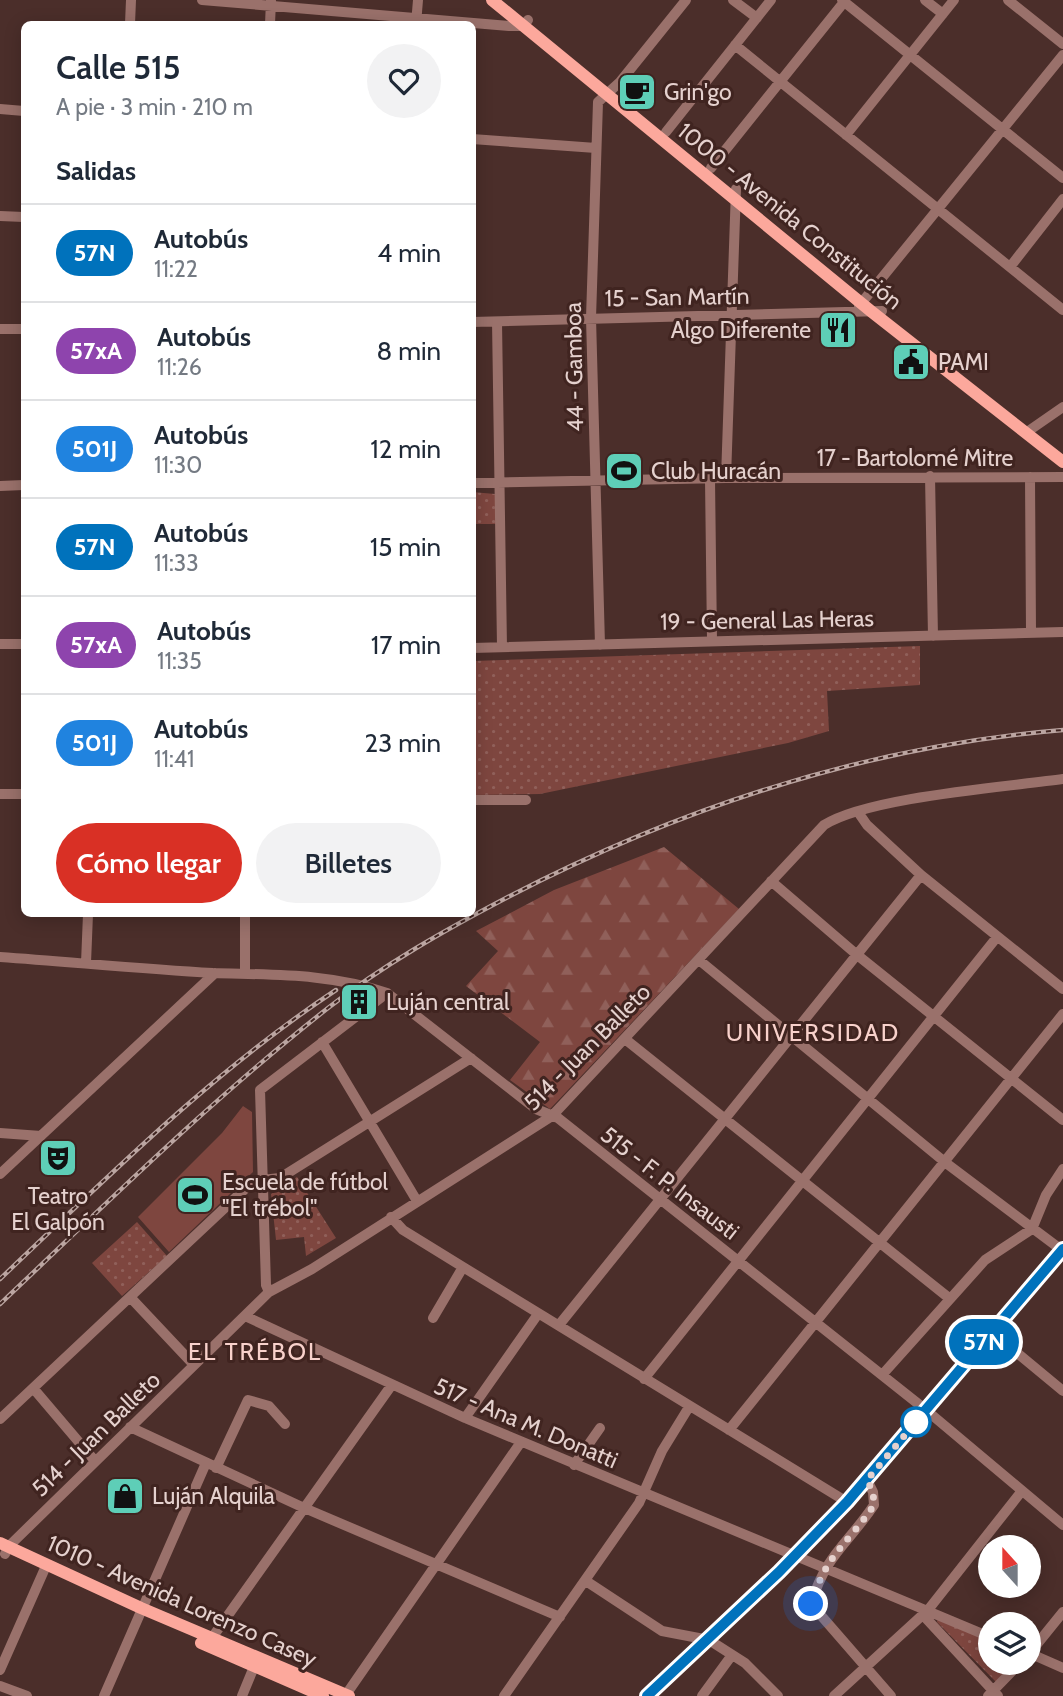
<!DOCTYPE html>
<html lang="es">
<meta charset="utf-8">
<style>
:root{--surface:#fff;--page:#f2f2f3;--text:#1f2937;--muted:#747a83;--line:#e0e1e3;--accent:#d93025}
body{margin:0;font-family:Cabin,sans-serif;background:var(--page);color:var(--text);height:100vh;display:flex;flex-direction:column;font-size:26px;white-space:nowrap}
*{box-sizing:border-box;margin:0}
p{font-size:23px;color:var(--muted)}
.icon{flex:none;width:38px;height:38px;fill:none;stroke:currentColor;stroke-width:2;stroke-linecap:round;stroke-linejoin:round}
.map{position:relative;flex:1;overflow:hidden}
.sheet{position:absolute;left:21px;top:21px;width:455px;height:896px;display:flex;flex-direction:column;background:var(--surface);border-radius:10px;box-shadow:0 4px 18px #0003}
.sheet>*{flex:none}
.badge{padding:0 14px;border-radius:23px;font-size:24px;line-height:46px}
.needle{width:46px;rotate:339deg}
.fabs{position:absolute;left:978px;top:1535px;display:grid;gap:14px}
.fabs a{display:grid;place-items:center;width:63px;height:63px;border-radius:50%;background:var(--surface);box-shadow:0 4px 18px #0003;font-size:35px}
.you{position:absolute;width:35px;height:35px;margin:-18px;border:5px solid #fff;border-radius:50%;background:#1a73e8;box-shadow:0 0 0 10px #1a73e833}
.map>.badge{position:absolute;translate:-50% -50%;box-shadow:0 0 0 4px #fff}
h2{padding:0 35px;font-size:26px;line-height:63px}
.round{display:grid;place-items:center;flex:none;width:74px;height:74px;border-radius:37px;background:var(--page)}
.overview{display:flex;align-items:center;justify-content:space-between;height:119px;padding:0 35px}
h1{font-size:33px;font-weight:600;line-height:52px}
.action{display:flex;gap:14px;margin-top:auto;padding:14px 35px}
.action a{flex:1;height:80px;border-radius:42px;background:var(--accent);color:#fff;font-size:28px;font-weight:600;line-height:80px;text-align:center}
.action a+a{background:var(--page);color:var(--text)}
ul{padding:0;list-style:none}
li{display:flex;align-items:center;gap:21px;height:98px;padding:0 35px;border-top:2px solid var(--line)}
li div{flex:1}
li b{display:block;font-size:26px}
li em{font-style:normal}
li .badge{min-width:77px;font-weight:700;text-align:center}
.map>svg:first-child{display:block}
.grass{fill:url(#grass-dots)}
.forest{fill:url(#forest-firs)}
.garden{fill:#7e463f}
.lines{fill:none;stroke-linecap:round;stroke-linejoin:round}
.minor{stroke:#9a716b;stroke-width:10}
.major{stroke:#fca89c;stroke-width:12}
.rail-casing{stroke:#bba5a1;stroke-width:4.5}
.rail{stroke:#402420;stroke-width:2;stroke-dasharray:5;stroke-linecap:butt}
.line-casing{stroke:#fff;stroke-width:16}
.line{stroke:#0072bc;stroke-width:10}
.walk{stroke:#e5d1ce;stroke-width:7;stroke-dasharray:0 12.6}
.stop-dot{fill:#fff;stroke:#0072bc;stroke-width:3.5}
.labels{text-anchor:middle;stroke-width:6;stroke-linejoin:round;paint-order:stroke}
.poi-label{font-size:23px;fill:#e5d1ce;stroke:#402420;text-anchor:start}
.street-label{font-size:23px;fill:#e5d1ce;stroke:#402420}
.neighbourhood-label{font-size:24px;letter-spacing:2px;fill:#f8d1cb;stroke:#402420}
</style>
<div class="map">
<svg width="1063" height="1696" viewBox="0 0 1063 1696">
<defs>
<pattern id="grass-dots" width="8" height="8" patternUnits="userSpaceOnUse" patternTransform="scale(1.75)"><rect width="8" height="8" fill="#7e463f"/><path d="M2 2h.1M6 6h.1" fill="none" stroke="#90605a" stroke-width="1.8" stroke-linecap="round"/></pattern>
<pattern id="forest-firs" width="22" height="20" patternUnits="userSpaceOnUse" patternTransform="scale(1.75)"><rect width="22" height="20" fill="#7e463f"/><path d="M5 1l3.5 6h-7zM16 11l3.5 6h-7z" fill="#90605a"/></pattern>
</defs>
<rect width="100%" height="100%" fill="#4b2e2a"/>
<path class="grass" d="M472 492 495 494 496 524H473Z
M920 646V685L827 691 829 731 788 743 540 794 473 795V661Z
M297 1177 336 1238 306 1256 304 1237 276 1240 271 1194Z
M137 1222 167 1256 122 1296 92 1263Z
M938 1618 990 1642V1662L1014 1663 996 1682 937 1622Z"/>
<path class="forest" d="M664 847 739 909 550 1109 510 1080 540 1042 466 986 498 951 476 931 554 890Z"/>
<path class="garden" d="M243 1106 252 1112 253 1172 169 1252 138 1217 222 1133Z"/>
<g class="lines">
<path class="minor" d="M202 0 509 26H523L528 20
M733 0 757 18
M842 0 1063 178
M925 0 943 14
M1008 0 1063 44
M130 24 131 0
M270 24 271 1
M416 24 418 0
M735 45 1063 310
M0 109 24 111
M666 132 771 0
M846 135 954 0
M472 139 596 148
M711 168 844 2
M0 216 24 217
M1010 267 1063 199
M859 306 1063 55
M472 322 882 311
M497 322 502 647
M0 329H24
M1027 432 1063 407
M930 476 933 636
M1030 477 1031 632
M726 478 736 189
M710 479 712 640
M472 483 726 478 1063 477
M0 486 24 485
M0 644H24
M600 645 591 318 598 102 620 82 686 0
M472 648 1063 632
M0 794H24
M472 800H526
M858 812 867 825 921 875 1063 989
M771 881 856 954 1063 1120
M245 914V973
M0 957C71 962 142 969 213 973 273 975 329 973 387 993L536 1109 558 1118 926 1410 1063 1525
M699 960 946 1163 1063 1251
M86 963 88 914
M625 1039 949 1298
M322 1042 417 1201
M0 1133 41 1136
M0 1174 215 973
M391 1217 403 1230 463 1267 847 1502
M269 1292 266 1285 260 1090 387 993
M130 1297 194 1365
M245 1316 465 1418 990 1637
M433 1318 463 1267
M559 1325 921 875
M992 1332 1063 1391
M882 1375 985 1260 1032 1229 1046 1195 1063 1169
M644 1379 997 937
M33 1388 95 1461
M465 1418 538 1314
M0 1419 247 1187 262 1180 280 1178 471 1058
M130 1427 302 1507 560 1617
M729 1430 1063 1014
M574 1465 600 1428
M216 1468 248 1400 269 1406 285 1424
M867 1480 873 1492 874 1505C848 1544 826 1554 811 1604L891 1696
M5 1554 8 1547 269 1292 312 1269 552 1116 824 825C868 797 1006 787 1063 779
M586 1581 662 1631 709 1640 745 1663 778 1696
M923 1615 998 1696
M209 1642 391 1386
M1029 1653 1063 1668
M1029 1654 1063 1612
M0 1670 46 1566
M0 1686 27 1696
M104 1696 206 1463
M242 1696 256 1662
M345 1696 521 1442
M504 1696 639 1503 662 1451 689 1407
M702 1696 732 1655
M834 1696 928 1610 1021 1492
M988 1696 1021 1662"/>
<path class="major" d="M492 0 872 312 1063 462
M0 1543 141 1608 349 1696
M201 1643 323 1696
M647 1696 797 1555 847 1502 1063 1249"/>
<defs>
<path id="rail" d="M0 1279C108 1177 212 1072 336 990
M0 1304C107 1203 212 1099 328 1008 383 965 445 930 508 897 682 807 867 746 1063 730"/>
</defs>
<use href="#rail" class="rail-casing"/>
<use href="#rail" class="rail"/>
</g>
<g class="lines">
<defs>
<path id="line" d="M647 1696 779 1572 847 1502 1063 1249"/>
</defs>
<use href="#line" class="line-casing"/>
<use href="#line" class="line"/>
<path class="walk" d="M811 1604C826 1554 848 1544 874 1505L873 1492 867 1480 916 1422"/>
</g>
<defs>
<symbol id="cafe-square" viewBox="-11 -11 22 22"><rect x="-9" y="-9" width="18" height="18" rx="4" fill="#5eceb7" stroke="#402420"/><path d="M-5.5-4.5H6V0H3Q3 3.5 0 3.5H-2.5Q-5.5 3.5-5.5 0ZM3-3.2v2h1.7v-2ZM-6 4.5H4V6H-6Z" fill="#111"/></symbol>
<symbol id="restaurant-square" viewBox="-11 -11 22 22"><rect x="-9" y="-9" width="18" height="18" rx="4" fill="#5eceb7" stroke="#402420"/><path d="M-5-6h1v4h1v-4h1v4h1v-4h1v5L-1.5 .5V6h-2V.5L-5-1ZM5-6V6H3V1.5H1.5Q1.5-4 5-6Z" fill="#111"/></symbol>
<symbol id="civic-square" viewBox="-11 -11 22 22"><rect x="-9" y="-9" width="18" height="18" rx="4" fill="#5eceb7" stroke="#402420"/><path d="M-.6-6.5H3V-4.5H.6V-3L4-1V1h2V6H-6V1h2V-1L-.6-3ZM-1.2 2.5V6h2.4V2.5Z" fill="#111"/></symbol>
<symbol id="stadium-square" viewBox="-11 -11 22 22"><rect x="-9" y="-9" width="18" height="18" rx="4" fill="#5eceb7" stroke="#402420"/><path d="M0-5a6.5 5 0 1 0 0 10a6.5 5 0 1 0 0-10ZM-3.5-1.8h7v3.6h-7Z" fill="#111"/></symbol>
<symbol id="building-square" viewBox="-11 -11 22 22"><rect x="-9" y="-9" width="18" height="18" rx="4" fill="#5eceb7" stroke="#402420"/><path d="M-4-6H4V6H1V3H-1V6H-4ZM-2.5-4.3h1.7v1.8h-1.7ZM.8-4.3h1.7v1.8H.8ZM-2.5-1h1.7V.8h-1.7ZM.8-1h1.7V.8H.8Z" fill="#111"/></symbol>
<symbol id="theatre-square" viewBox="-11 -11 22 22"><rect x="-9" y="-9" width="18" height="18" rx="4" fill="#5eceb7" stroke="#402420"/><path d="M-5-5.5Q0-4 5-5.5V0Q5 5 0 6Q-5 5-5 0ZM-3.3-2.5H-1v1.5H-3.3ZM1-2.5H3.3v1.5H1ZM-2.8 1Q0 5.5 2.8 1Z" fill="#111"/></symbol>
<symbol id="shop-square" viewBox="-11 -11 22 22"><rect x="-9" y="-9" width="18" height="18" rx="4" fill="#5eceb7" stroke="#402420"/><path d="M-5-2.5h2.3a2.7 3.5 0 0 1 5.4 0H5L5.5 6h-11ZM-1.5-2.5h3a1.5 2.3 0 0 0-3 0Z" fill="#111"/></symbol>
</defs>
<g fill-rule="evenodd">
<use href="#cafe-square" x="615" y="70" width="44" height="44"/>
<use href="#restaurant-square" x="816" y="308" width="44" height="44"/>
<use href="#civic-square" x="889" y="340" width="44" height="44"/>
<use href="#stadium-square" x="602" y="449" width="44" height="44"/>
<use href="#building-square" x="337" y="980" width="44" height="44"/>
<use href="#theatre-square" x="36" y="1136" width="44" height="44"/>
<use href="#stadium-square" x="173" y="1173" width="44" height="44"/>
<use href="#shop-square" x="103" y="1474" width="44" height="44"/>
</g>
<circle class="stop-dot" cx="916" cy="1422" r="14"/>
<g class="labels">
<g class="poi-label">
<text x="664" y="100">Grin'go</text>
<text x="811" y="338" text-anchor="end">Algo Diferente</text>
<text x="938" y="370">PAMI</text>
<text x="651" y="479">Club Huracán</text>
<text x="386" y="1010">Luján central</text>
<text x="222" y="1190">Escuela de fútbol<tspan x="222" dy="26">"El trébol"</tspan></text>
<text x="58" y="1204" text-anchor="middle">Teatro<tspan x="58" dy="26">El Galpón</tspan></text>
<text x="152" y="1504">Luján Alquila</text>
</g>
<g class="street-label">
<text transform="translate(790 216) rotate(39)" y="8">1000 - Avenida Constitución</text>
<text transform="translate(677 297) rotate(-1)" y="8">15 - San Martín</text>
<text transform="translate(574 367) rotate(-91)" y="8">44 - Gamboa</text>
<text x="915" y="466">17 - Bartolomé Mitre</text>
<text transform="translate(767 620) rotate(-1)" y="8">19 - General Las Heras</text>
<text transform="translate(587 1047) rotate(-45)" y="8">514 - Juan Balleto</text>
<text transform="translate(670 1183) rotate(38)" y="8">515 - F. P. Insausti</text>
<text transform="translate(526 1423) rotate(23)" y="8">517 - Ana M. Donatti</text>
<text transform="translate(96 1434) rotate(-44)" y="8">514 - Juan Balleto</text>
<text transform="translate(182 1601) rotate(24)" y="8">1010 - Avenida Lorenzo Casey</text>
</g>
<g class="neighbourhood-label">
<text x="813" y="1041">UNIVERSIDAD</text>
<text x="255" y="1360">EL TRÉBOL</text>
</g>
</g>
</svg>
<div class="fabs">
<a><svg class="needle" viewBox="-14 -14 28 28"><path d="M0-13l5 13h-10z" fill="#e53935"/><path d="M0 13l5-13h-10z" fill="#747a83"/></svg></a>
<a><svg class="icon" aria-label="layers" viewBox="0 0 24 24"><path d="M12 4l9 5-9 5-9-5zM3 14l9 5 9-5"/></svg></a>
</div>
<div class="you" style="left:811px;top:1604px"></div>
<b class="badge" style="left:984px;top:1342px;background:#0072bc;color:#fff">57N</b>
<section class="sheet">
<div class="overview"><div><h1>Calle 515</h1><p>A pie · 3 min · 210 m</p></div><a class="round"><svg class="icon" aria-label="heart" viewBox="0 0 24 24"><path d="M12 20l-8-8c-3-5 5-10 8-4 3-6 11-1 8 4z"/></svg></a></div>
<h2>Salidas</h2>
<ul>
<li><span class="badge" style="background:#0072bc;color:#fff">57N</span><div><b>Autobús</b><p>11:22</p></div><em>4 min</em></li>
<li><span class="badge" style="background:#8e44ad;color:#fff">57xA</span><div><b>Autobús</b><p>11:26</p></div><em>8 min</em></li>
<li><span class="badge" style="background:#2083df;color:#fff">501J</span><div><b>Autobús</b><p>11:30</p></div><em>12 min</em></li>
<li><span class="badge" style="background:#0072bc;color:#fff">57N</span><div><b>Autobús</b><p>11:33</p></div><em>15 min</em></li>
<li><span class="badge" style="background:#8e44ad;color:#fff">57xA</span><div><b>Autobús</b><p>11:35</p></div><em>17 min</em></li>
<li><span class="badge" style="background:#2083df;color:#fff">501J</span><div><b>Autobús</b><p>11:41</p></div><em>23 min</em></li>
</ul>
<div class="action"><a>Cómo llegar</a><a>Billetes</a></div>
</section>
</div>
